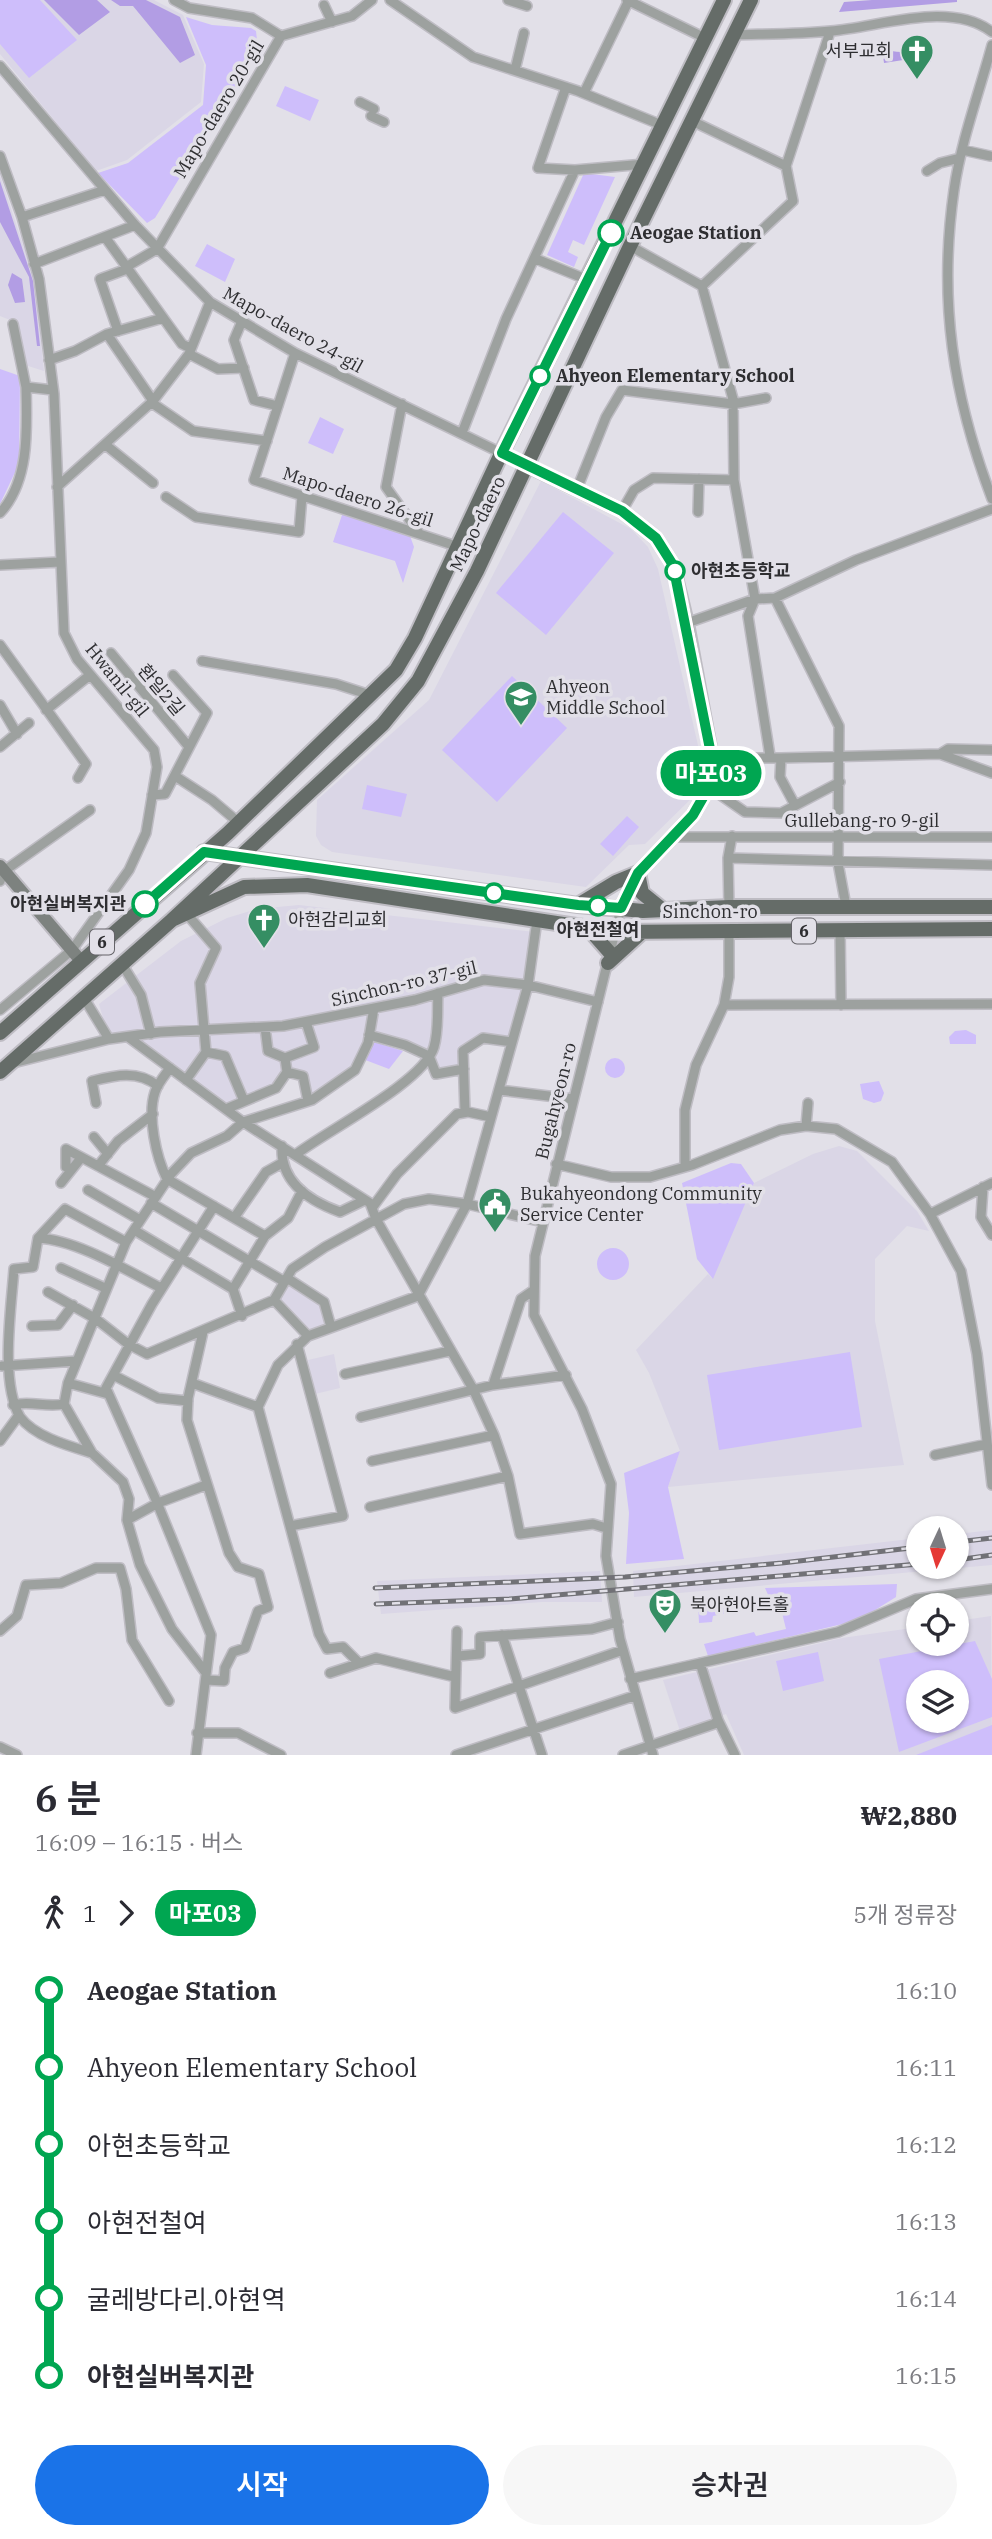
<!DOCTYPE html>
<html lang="ko">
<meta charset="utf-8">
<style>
:root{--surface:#fff;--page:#f7f7f7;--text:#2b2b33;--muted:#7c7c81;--accent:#1a73e8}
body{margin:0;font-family:"IBM Plex Serif","Noto Sans KR",serif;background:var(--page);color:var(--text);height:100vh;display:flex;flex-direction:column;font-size:26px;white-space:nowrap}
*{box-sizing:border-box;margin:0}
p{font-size:23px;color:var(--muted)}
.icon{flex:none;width:38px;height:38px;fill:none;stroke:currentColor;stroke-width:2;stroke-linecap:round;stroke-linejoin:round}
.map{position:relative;height:1755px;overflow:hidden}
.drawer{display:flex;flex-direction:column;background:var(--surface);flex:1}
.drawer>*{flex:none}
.badge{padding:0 14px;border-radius:23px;font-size:24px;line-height:46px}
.needle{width:46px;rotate:184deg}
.tools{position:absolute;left:906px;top:1516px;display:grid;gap:14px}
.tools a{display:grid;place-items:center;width:63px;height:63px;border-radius:50%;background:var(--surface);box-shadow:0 2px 5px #0004;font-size:35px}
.map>.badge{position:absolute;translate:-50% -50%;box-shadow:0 0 0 4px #fff}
.legs{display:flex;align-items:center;gap:10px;height:77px;padding:0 35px;font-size:23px}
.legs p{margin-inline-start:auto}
.head{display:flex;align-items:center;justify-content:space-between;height:119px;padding:0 35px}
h1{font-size:38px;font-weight:600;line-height:52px}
.action{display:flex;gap:14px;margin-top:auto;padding:14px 35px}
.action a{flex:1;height:80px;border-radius:42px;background:var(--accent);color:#fff;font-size:28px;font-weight:600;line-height:80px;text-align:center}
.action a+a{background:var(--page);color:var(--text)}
ul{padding:0 35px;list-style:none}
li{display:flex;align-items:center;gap:24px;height:77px;font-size:26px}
li i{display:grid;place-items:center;width:10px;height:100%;margin:0 9px;background:currentColor}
li i::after{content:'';width:18px;height:18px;margin:-9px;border:5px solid;border-radius:50%;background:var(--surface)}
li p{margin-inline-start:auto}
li:first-child i{background:linear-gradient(#0000 50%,currentColor 0)}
li:last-child i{background:linear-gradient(currentColor 50%,#0000 0)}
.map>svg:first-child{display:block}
.built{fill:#dad6e6;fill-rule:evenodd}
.green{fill:#cebefb;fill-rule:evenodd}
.forest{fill:#b29de4}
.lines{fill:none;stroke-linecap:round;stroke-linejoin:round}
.street-casing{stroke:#bebcc3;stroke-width:12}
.secondary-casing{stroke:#bebcc3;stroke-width:16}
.primary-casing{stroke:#bebcc3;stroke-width:18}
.street{stroke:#9da19f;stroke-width:9}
.secondary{stroke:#7d827f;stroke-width:12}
.primary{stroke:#656c68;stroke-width:14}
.rail-casing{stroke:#717176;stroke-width:5}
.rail{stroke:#e2e0e8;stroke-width:2.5;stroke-dasharray:8;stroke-linecap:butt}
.line-1-casing{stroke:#fff;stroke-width:16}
.line-1{stroke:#00a651;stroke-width:10}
.stop-1-dot{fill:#fff;stroke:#00a651;stroke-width:3.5}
.labels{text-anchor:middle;stroke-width:7;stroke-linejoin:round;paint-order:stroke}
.shield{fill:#e2e0e8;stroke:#646368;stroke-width:2}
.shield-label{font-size:16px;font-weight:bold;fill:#2e2e31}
.poi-label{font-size:18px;fill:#2e2e31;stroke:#e2e0e8;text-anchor:start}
.street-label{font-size:18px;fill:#2e2e31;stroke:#e2e0e8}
.stop-label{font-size:18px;font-weight:bold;fill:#2e2e31;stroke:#e2e0e8;text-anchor:start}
</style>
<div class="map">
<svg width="992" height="1755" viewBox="0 0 992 1755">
<rect width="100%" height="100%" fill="#e2e0e8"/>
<path class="built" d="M0 0H154L183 15 204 64 201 102 127 160 96 171 0 54Z
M0 175 35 281 44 371 25 365 15 322 0 316Z
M541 481 631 529 648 547 658 569 702 763V779L696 794 645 844 629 845 586 887 332 852 321 845 316 836 317 800 429 700Z
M299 905 535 932 512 1042 483 1038 463 1051 464 1069 436 1074 429 1056 369 1036 355 1070 312 1100 303 1076 287 1072 276 1088 226 1109 128 1037 109 1039 99 1004 181 941 227 918 257 909Z
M839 1146 857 1151 917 1211 929 1231 907 1226 875 1259V1321L904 1465 668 1487 680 1451 649 1373 636 1350 708 1274 712 1278 754 1183 813 1154Z
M289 1284 322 1305 326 1324 310 1330 279 1300Z
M334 1354 340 1388 315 1394 308 1360Z
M992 1530V1565L634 1597 633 1571 919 1538V1566H957V1534Z
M600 1571 602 1602H542L381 1614 377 1581Z
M991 1616 992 1755H744L726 1714 680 1731 663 1680 842 1638 919 1627V1643H957V1621ZM919 1682H957V1720H919Z"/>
<path class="green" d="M0 0H40L77 40 29 78 0 44Z
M186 17 212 25 251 28 256 31 258 50 155 218 147 223 98 173 128 163 203 105 206 65Z
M285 86 319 100 310 121 276 106Z
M584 173 615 177 584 245 573 240 568 252 578 257 574 267 547 255Z
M207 244 235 259 225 282 195 266Z
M0 369 20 376 19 464 0 504Z
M320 417 344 429 333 454 308 443Z
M343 512 409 533 414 547 403 583 395 561 333 542Z
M563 512 614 553 546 635 496 593Z
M512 676 567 728 497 802 442 750Z
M367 785 407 794 401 817 362 809Z
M627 816 639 827 613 856 600 844Z
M966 1030 976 1035V1044H950L949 1037 955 1031Z
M368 1040 403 1051 389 1069 360 1058Z
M605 1068a10 10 0 1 1 20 0a10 10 0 1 1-20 0Z
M879 1081 884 1093 881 1101 874 1103 863 1099 860 1084Z
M731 1163 741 1164 754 1183 713 1279 697 1259 682 1183Z
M597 1264a16 16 0 1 1 32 0a16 16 0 1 1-32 0Z
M850 1352 862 1427 719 1450 707 1375Z
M680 1451 668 1487 684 1559 626 1564 629 1513 624 1473Z
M897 1584 896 1597 859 1620 708 1656 704 1644 754 1632 756 1636 786 1629 780 1605H765L764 1600 770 1599 765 1588Z
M748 1598 752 1608 713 1616 712 1622 699 1623 698 1603Z
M975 1641 992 1679V1717L899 1752 879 1659ZM919 1682H957V1720H919Z
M818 1652 824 1681 783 1691 776 1661Z
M992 1725V1755H916Z"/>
<path class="forest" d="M44 0H97L110 12 79 35Z
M111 0H146L180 17 195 55 180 63 133 6H120Z
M872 0H957V2L839 12 844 2Z
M930 42 931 62 916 58 884 63 882 48C899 55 915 53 930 42Z
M0 181 33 281 40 346H37L29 277 0 222Z
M12 273 22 279 25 302 15 303 8 285Z"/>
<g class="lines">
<defs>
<path id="street" d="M174 0 189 8 252 18 281 36
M390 0 473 57 578 91 664 126
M508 0 527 6
M627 0 707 39
M324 5 332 22
M734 35C766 34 799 34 831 31 880 27 950 0 992 32
M992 45C979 93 961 141 954 190 938 301 953 396 992 499
M0 66 135 225 210 302 295 353 528 466
M515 70 524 33
M566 87 538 168 575 170 645 164
M584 93 629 0
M360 102 374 109
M371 116 384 122
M692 121 786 166
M963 150 990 156
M0 156 22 217 39 279 54 394 64 633 77 659 154 750 157 767 146 833 129 870 72 950 0 1010
M927 171 940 163 960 158
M22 217 105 190
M105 237 182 344 190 348
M630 246 702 286 733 399 734 480 755 599 748 616 770 756
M157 249 281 36 352 16 372 0
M536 259 588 280
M34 264 135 225
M126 267 157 249
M702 286 793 201 786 166 830 32
M242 321 234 340 254 400 278 406
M13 324 26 387
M118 331 100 279 127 269
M107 334 153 401
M295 353 254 480 459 547
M189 354 218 369 244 368
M49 360 75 351 107 334 163 318
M152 403 193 431 267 441
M402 404 386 487 419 533
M462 433 506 319 575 170
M107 446 153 483
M57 487 153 401 189 354 210 302
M577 489 606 417 622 390 733 404 766 398
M166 497 196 517 299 532 302 496
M622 511 634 490 653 478 734 480
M698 512 699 479
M0 513C30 481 27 428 26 387L53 390
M0 565 60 562
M775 598 839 726 838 863 846 906
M687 623 755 599 775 598 856 560 992 509
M0 645 86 764 78 778
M111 653 189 747
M202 661 336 684 370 695
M0 705 17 734
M46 710 90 675
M0 747 29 723
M711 753 720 758H781L940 754 992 773
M940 754 948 749 992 750
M781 758 780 777 795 805
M175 776 212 800 238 822
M709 787 745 812 781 813 840 782
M152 795 165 794 207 713 173 675
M732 836 728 858 992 865
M675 837H992
M728 858 729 907
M0 881 4 871 90 810
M621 908 535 1256 534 1315 582 1409 611 1484 606 1556 620 1639 653 1755
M186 913 216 948 200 983 206 1052 225 1056 244 1101
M840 930 841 1005
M122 964 141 995 151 1034
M84 998 109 1039
M724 1005 992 1004
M265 1027 268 1051 285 1058
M369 1035 405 1045 429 1056 436 1074 464 1069
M128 1037 243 1122 370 1203 376 1219 473 1389 494 1435 508 1476 520 1534 593 1524 606 1528
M13 1063 109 1039 160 1032 283 1026 415 1000 484 980 528 985 598 1002
M170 1068C165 1075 158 1083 155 1092 147 1116 156 1157 167 1179L265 1236
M287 1072 303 1076 308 1101
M186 1080 206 1052
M499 1090 573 1099
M96 1103 92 1081C116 1075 138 1070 158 1086
M226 1109 276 1088 287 1072 285 1058 314 1047 306 1022
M465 1112 463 1051 483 1038 512 1042
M806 1126 808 1103
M94 1137 108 1154
M282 1146C280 1182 309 1201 340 1212L365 1200
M295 1155C326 1131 424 1082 434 1047 439 1030 437 1011 438 993
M556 1164 611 1177H650L692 1165 780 1130 806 1126 836 1129 892 1162 930 1214 961 1271 977 1354 992 1485
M98 1166 118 1141 153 1114
M685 1167V1110L696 1065 724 1005 729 977V931
M72 1169 66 1167V1149L156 1197
M61 1183 81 1158
M983 1187 981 1217 992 1235
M88 1190 140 1220
M151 1203 285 1282
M372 1208 397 1174 457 1114 468 1112 491 1117
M930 1214 992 1183
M234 1218 266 1172 282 1163
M134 1230 233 1289
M38 1238C77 1240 126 1270 161 1288
M61 1268 105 1288
M287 1278 324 1302 331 1327
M48 1292 96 1319 128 1344 147 1354 274 1300 292 1269 325 1247 404 1204 429 1199 467 1204 543 1222
M418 1296 467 1204 528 985 537 920
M274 1300 308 1336
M242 1316 233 1289 265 1236 288 1218 302 1191
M32 1326 58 1325 73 1305
M203 1332 188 1398 187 1420 229 1553 238 1567 259 1574 268 1607 258 1611 245 1648 233 1652 225 1668 224 1681 206 1680
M2 1366 77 1361
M345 1374 450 1351
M113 1375 158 1398 188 1401
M68 1383 108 1394
M192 1383 258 1407
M493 1385 521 1299 534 1290
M64 1404 68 1383 126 1242 171 1174 191 1153 227 1136 243 1122 312 1100 355 1070 368 1043 374 1008
M64 1404 92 1453 123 1482 129 1499 127 1520 140 1565 172 1629 206 1673
M13 1405C30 1400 46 1408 64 1404
M361 1417 493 1385 566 1375
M0 1441 19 1415
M92 1453C69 1446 35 1437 20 1417 0 1382 11 1310 14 1269L33 1267 38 1238 65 1209 126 1242
M935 1455 987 1444
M372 1461 494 1435
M370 1507 508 1476
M127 1520 158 1503 206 1485
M290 1526 343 1516 297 1344
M0 1631 17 1616 26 1585 61 1583 96 1568H120L126 1589 132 1640 169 1701
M457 1631 455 1708 623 1650
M502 1635 542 1755
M458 1656 480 1654V1637L592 1629 618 1622
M358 1662 343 1647 327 1649 319 1634 258 1407 278 1365 308 1336 418 1296
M700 1663 718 1720 735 1755
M330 1673 376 1658 455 1677
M630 1679 838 1632 916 1599 992 1589
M197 1733H238L281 1755
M0 1747 17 1755
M196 1755 211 1635 156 1500 106 1388 152 1304 214 1206
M456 1755 634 1696
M623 1755 714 1724 718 1720"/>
<path id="secondary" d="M528 466 622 511 656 538 673 565 687 623 711 753 709 787 693 815 638 873 621 908
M0 866 81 961"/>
<path id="primary" d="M204 852 578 905 643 911 729 907H992
M578 905 616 882 638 873 642 893 663 910
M172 920 383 724 418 681 477 571 630 246 751 0
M589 929 611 954
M608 963 642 932
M0 1033 228 833 396 670 415 638 500 456 724 0
M0 1072 172 920 244 887 307 885 616 932 992 929"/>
</defs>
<use href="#street" class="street-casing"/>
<use href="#secondary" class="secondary-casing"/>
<use href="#primary" class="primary-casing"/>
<use href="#street" class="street"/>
<use href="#secondary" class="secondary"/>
<use href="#primary" class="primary"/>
<defs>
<path id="rail" d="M957 1542 992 1538
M957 1560 992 1555
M375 1588 625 1577 782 1563 919 1547
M376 1604 510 1599 919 1564"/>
</defs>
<use href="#rail" class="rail-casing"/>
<use href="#rail" class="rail"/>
</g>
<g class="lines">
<defs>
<path id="line-1" d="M145 904 204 852 578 905 621 908 638 873 693 815 709 787 711 754 673 565 656 538 622 511 502 453 611 233"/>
</defs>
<use href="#line-1" class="line-1-casing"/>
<use href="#line-1" class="line-1"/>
</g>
<defs>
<symbol id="church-pin" viewBox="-11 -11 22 30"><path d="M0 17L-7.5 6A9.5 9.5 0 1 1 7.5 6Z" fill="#358e63" stroke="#e2e0e8"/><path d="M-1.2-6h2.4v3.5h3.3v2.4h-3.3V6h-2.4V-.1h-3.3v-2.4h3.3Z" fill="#fff"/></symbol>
<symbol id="school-pin" viewBox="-11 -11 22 30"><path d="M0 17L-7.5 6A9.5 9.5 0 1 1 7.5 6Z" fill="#358e63" stroke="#e2e0e8"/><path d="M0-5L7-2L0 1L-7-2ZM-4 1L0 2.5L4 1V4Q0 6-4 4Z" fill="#fff"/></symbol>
<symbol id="civic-pin" viewBox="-11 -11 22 30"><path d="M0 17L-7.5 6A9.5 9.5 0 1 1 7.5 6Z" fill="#358e63" stroke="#e2e0e8"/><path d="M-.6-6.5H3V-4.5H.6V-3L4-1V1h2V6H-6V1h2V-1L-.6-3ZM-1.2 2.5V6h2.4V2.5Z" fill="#fff"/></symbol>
<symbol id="theatre-pin" viewBox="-11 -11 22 30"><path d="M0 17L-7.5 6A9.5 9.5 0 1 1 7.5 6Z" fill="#358e63" stroke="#e2e0e8"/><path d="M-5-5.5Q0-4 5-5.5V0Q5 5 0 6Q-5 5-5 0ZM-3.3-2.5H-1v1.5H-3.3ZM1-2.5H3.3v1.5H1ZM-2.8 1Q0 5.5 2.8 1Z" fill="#fff"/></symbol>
</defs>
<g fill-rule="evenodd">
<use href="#church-pin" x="898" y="32" width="38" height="52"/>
<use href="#school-pin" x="502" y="678" width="38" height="52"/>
<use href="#church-pin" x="245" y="901" width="38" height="52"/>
<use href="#civic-pin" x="476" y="1185" width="38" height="52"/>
<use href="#theatre-pin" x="646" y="1586" width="38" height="52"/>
</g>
<g class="stop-1-dot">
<circle cx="611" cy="233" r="12"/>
<circle cx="540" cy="376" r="9"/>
<circle cx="675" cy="571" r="9"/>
<circle cx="494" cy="893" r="9"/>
<circle cx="145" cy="904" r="12"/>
<circle cx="598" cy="906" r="9"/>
</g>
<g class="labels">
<g class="shield">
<rect x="792" y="918.5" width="24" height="25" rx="5"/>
<rect x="90" y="929.5" width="24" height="25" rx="5"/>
</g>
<g class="shield-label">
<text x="804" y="937">6</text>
<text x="102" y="948">6</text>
</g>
<g class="poi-label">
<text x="892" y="57" text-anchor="end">서부교회</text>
<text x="546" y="693">Ahyeon<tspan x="546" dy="21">Middle School</tspan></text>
<text x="288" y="926">아현감리교회</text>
<text x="520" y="1200">Bukahyeondong Community<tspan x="520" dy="21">Service Center</tspan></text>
<text x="690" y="1611">북아현아트홀</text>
</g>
<g class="street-label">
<text transform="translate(219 109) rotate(-59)" y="6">Mapo-daero 20-gil</text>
<text transform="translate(293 330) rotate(29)" y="6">Mapo-daero 24-gil</text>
<text transform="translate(358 497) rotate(18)" y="6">Mapo-daero 26-gil</text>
<text transform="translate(478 524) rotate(-64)" y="6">Mapo-daero</text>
<text transform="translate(117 680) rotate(51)" y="6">Hwanil-gil</text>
<text transform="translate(161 690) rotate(50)" y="6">환일2길</text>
<text x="862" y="827">Gullebang-ro 9-gil</text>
<text x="710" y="918">Sinchon-ro</text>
<text transform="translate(404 984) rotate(-13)" y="6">Sinchon-ro 37-gil</text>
<text transform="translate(556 1101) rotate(-76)" y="6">Bugahyeon-ro</text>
</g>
<g class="stop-label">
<text x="630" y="239">Aeogae Station</text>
<text x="556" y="382">Ahyeon Elementary School</text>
<text x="691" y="577">아현초등학교</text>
<text x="126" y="910" text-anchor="end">아현실버복지관</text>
<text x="598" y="936" text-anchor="middle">아현전철여</text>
</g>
</g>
</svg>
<div class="tools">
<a><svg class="needle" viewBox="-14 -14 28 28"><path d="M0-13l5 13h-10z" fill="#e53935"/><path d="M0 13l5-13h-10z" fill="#7c7c81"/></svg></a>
<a><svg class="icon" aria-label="locate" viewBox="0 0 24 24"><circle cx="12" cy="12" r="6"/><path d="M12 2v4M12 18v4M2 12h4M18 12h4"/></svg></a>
<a><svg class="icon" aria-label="layers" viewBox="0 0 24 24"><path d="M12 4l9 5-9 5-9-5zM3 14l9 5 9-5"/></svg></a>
</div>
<b class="badge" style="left:711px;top:773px;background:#00a651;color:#fff">마포03</b>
</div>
<section class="drawer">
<div class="head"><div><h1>6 분</h1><p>16:09 – 16:15 · 버스</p></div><b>₩2,880</b></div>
<div class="legs"><svg class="icon" aria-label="walk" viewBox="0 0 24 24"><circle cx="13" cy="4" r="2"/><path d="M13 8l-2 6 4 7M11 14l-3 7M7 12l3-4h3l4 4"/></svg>1<svg class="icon" aria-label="forward" viewBox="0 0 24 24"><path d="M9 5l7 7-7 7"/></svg><b class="badge" style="background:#00a651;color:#fff">마포03</b><p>5개 정류장</p></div>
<ul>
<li><i style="color:#00a651"></i><b>Aeogae Station</b><p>16:10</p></li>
<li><i style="color:#00a651"></i><span>Ahyeon Elementary School</span><p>16:11</p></li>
<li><i style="color:#00a651"></i><span>아현초등학교</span><p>16:12</p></li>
<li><i style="color:#00a651"></i><span>아현전철여</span><p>16:13</p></li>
<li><i style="color:#00a651"></i><span>굴레방다리.아현역</span><p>16:14</p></li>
<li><i style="color:#00a651"></i><b>아현실버복지관</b><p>16:15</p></li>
</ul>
<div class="action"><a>시작</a><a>승차권</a></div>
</section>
